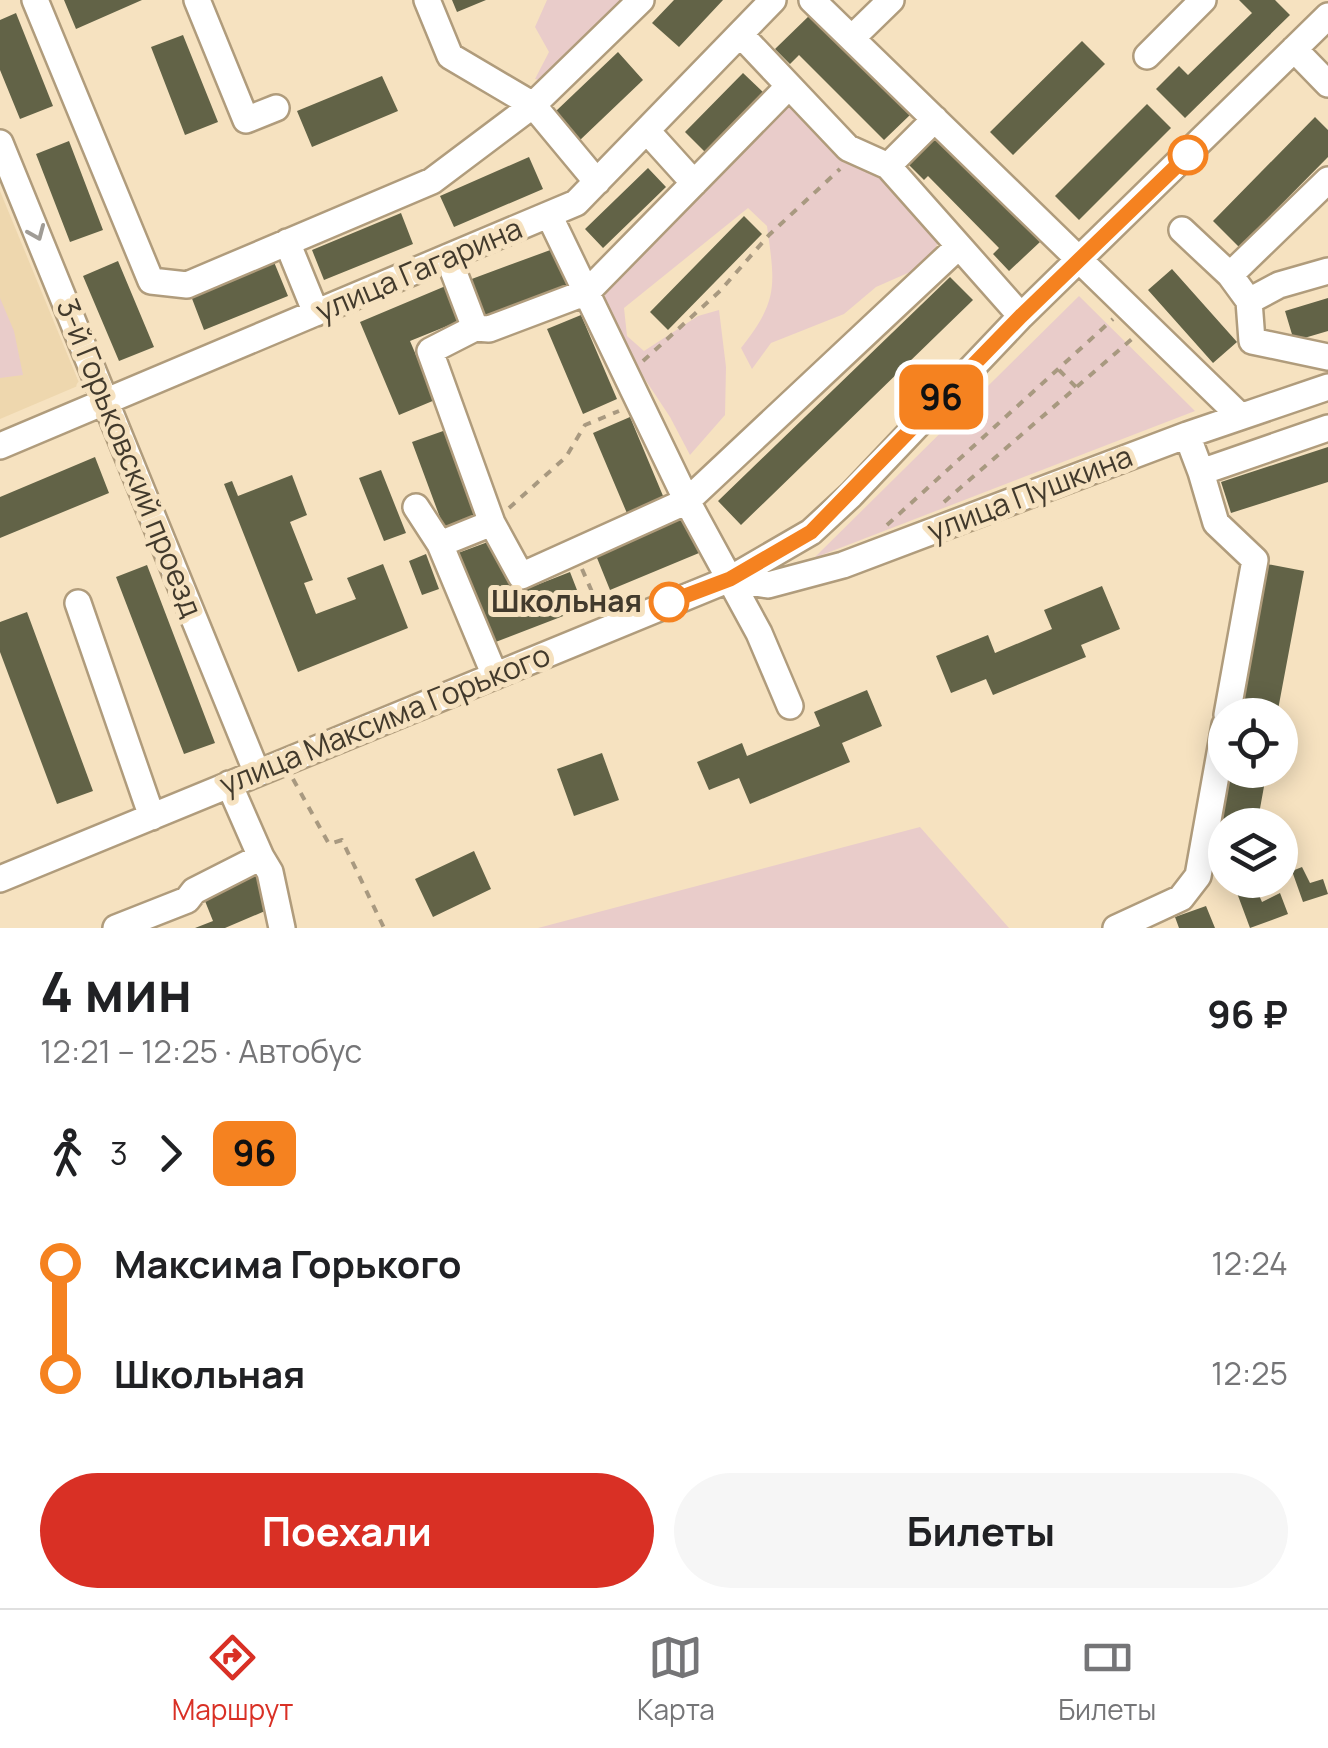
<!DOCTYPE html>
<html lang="ru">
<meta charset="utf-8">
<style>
:root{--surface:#fff;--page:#f6f6f6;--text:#202124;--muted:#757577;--line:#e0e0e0;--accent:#d93025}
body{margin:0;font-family:Manrope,sans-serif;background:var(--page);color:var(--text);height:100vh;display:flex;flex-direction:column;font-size:38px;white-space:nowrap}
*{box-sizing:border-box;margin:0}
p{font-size:32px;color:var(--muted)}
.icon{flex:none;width:55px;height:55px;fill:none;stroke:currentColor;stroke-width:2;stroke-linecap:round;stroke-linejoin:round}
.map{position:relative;height:928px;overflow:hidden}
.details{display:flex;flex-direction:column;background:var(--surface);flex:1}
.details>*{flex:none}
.badge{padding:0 20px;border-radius:15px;font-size:35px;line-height:65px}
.fabs{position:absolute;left:1208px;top:698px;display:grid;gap:20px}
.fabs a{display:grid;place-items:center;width:90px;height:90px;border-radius:50%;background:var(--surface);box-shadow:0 5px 25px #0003;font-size:50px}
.map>.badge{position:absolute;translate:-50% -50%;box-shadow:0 0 0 5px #fff}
.legs{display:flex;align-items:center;gap:15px;height:110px;padding:0 40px;font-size:32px}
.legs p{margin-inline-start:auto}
.headline{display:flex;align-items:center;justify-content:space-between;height:170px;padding:0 40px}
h1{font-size:55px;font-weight:700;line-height:75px}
.action{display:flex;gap:20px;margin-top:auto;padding:20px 40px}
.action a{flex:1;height:115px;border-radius:60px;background:var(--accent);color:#fff;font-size:40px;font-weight:700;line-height:115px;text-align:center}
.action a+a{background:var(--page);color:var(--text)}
ul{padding:0 40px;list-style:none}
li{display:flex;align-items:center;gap:35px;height:110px;font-size:38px}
li i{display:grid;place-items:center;width:15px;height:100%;margin:0 12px;background:currentColor}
li i::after{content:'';width:25px;height:25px;margin:-12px;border:8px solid;border-radius:50%;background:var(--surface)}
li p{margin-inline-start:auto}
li:first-child i{background:linear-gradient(#0000 50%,currentColor 0)}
li:last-child i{background:linear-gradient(currentColor 50%,#0000 0)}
.tab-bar{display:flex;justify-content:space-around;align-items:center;height:140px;border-top:2px solid var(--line);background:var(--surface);font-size:28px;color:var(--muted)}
.tab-bar a{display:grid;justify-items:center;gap:5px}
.tab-bar .current{color:var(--accent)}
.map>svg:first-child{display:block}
.built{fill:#eed7ae}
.green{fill:#e9ccca}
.building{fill:#626347}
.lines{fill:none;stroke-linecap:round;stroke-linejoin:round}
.minor-casing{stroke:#b09c7c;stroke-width:30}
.path{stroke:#a89980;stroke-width:4;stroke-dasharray:8 8;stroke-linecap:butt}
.minor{stroke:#fff;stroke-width:25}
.oneway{stroke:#a09c96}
.line-1-casing{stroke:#fff;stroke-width:22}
.line-1{stroke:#f58220;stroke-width:15}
.stop-1-dot{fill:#fff;stroke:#f58220;stroke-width:5}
.labels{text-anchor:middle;stroke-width:10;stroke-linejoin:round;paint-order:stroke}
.street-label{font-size:30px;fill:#423a2c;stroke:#f6e2c0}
.stop-label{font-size:30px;font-weight:bold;fill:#423a2c;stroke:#f6e2c0;text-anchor:end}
</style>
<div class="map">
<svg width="1328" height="928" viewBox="0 0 1328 928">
<rect width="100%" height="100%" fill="#f6e2c0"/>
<path class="built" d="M0 191 80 385 0 419Z"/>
<path class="green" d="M547 0H634L547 82 535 79 549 52 535 27Z
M788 97 877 175 940 239 926 265 876 287 844 314 771 343 752 369 741 348C779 300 775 285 767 226L748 208 624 308 627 336 644 351 698 316 719 310 726 367 725 415 690 455 670 417 611 328 602 283Z
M1079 296 1195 411 814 558Z
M0 298 14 331 23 375 0 378Z
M920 827 1009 928H538Z"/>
<path class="building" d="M64 0H142L76 29Z
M452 0H486L457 12Z
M674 0H723L679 47 652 23Z
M1239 0H1275L1290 15 1185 118 1156 89 1179 66 1188 75 1252 13Z
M16 13 53 106 20 119 0 70V20Z
M812 13 911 114 884 140 799 55 790 64 775 49Z
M183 35 218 122 185 135 151 47Z
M1082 41 1105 64 1013 155 990 132Z
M618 52 643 80 579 141 556 111Z
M743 73 765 94 706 153 685 132Z
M382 76 398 111 312 147 297 111Z
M1147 104 1171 128 1079 220 1055 196Z
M1315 117 1328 130V157L1239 247 1213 221Z
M936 135 1040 242 1009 271 993 254 999 248 928 176 924 180 907 163Z
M69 141 103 230 70 242 36 154Z
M529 157 543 189 454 227 440 196Z
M648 168 666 187 603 248 585 229Z
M401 213 413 244 324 280 312 250Z
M744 216 762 234 668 330 650 312Z
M553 249 568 289 484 321 469 280Z
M118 261 154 347 119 361 83 276Z
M274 262 288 296 204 330 191 296Z
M1172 269 1237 342 1213 363 1148 290Z
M950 277 973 300 741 525 718 501Z
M448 285 462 320 410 341 435 400 399 415 360 322Z
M1328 298V331L1294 341 1285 311Z
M581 315 617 399 583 414 547 329Z
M630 417 666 503 629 518 593 433Z
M446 430 478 518 445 531 412 442Z
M1328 447V482L1231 513 1221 482Z
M95 457 109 493 0 538V497Z
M381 470 406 533 384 541 359 478Z
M292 475 307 515 290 522 313 580 304 583 316 614 356 599 347 578 383 564 408 628 298 672 224 484 232 481 238 496Z
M682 512 699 553 610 590 593 548Z
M496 539 516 593 570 572 584 608 493 643 458 553Z
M426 554 439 589 422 595 409 561Z
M1267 564 1304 571 1277 715H1239Z
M147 565 215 743 184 754 116 577Z
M1102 586 1120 629 1081 645 1086 657 993 695 986 679 951 693 936 656 988 635 995 653 1052 629 1044 610Z
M27 612 93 791 57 804 0 652V622Z
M867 690 882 726 842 743 850 762 750 804 739 778 709 790 697 762 742 743 747 756 820 726 814 712Z
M602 753 619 800 574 816 557 769Z
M1229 770H1267L1257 825 1220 818Z
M474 851 491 889 433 917 415 879Z
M1302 867 1310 883 1323 879 1328 894 1303 902 1292 871Z
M260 874 272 908 225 928H195L213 921 203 896Z
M1255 886 1262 902 1280 893 1288 914 1250 928 1237 893Z
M1206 906 1215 928H1179L1175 917Z"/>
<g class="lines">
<defs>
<path id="minor" d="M35 0 151 281 187 285 432 181 533 105 641 0
M197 0 246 120 276 108
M427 0 450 56 533 105 597 182
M812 0 1240 416
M740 34 848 148 888 166
M852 38 891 0
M1294 49 1328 84
M1147 56 1203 0
M935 119 888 166 959 246
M647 131 694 183
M0 143 257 773
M549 215 687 501 759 633 790 706
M1182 230 1230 275 1249 301 1252 341 1328 357
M287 242 316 313
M448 257 475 328 430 351 492 523 521 576 687 501 959 246 1021 316
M1230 275 1328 180
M1249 301 1279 285 1328 271
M475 328 489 329 587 292 789 86
M1187 435 1201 472 1328 428
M0 446 576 203 773 0
M1201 472 1216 523 1255 560 1227 715
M416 507 440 544
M492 523 440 544 495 676
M730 579 768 585 843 565 1187 435 1328 387
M78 603 152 817
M261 857 270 872 282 928
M0 879 730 579 811 532 851 495 1021 316 1328 16
M116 928 187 900 194 891 261 857 229 784
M1116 928 1181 898 1198 876 1225 725"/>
</defs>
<use href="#minor" class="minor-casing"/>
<path class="path" d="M643 361 720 291 769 235 840 169
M1059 370 1077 388
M944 502 1133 338
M509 508 566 457 585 425 619 411
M887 525 1113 319
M582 569 600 610
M293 779 329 844 342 840 384 928"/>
<use href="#minor" class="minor"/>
</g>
<defs><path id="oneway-chevron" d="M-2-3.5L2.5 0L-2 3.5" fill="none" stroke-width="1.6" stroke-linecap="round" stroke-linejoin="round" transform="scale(2.5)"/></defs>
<use class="oneway" href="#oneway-chevron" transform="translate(37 233) rotate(67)"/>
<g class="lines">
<defs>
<path id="line-1" d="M669 602 730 579 811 532 1021 316 1188 155"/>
</defs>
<use href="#line-1" class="line-1-casing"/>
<use href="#line-1" class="line-1"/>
</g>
<g class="stop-1-dot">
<circle cx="1188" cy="155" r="18"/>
<circle cx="669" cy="602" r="18"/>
</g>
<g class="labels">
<g class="street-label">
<text transform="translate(419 270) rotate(-23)" y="10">улица Гагарина</text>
<text transform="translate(129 458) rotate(68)" y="10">3-й Горьковский проезд</text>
<text transform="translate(1030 494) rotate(-21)" y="10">улица Пушкина</text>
<text transform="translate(385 720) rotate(-22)" y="10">улица Максима Горького</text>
</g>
<g class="stop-label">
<text x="642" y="612">Школьная</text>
</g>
</g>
</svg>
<div class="fabs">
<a><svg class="icon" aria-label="locate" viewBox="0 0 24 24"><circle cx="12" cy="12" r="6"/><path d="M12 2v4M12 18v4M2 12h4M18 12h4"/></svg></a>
<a><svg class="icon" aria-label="layers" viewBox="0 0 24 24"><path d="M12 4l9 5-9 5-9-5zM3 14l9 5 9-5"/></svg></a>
</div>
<b class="badge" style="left:941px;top:397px;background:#f58220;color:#111">96</b>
</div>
<section class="details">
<div class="headline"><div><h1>4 мин</h1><p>12:21 – 12:25 · Автобус</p></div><b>96 ₽</b></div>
<div class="legs"><svg class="icon" aria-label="walk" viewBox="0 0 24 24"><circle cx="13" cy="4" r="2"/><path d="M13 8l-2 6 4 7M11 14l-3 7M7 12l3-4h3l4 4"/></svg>3<svg class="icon" aria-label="forward" viewBox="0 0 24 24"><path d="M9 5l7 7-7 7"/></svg><b class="badge" style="background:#f58220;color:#111">96</b></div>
<ul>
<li><i style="color:#f58220"></i><b>Максима Горького</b><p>12:24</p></li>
<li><i style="color:#f58220"></i><b>Школьная</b><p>12:25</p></li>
</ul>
<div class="action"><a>Поехали</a><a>Билеты</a></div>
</section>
<nav class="tab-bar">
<a class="current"><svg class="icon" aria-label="directions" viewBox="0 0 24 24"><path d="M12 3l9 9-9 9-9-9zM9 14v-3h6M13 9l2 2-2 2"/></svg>Маршрут</a>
<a><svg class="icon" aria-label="map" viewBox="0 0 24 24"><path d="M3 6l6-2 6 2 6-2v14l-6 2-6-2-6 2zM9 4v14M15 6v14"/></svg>Карта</a>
<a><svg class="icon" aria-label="tickets" viewBox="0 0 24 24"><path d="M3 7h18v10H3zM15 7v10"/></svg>Билеты</a>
</nav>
